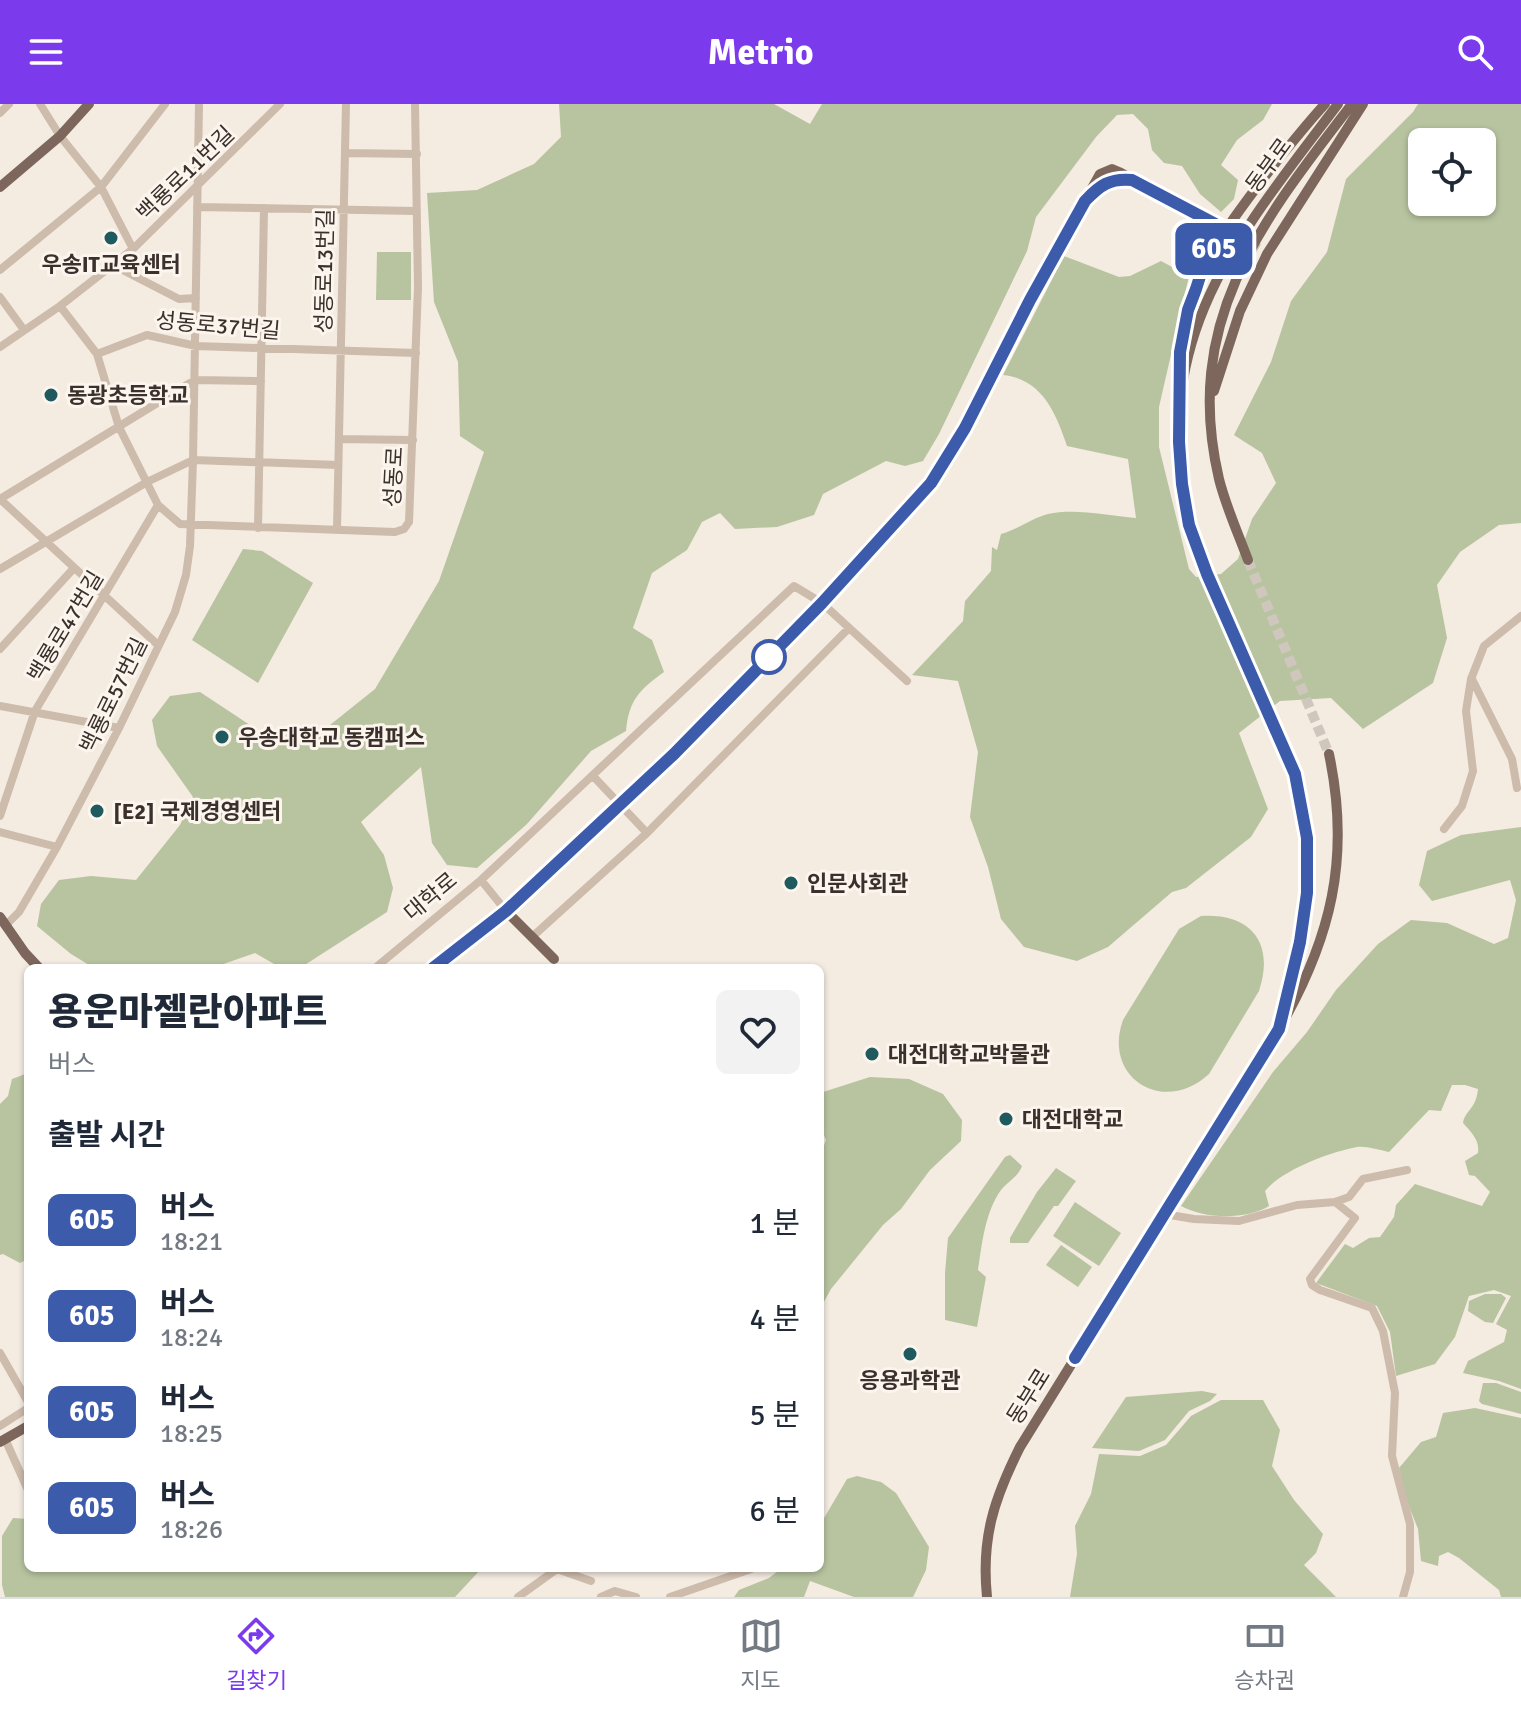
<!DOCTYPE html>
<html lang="ko">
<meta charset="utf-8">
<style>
:root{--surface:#fff;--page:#f2f2f3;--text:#1f2937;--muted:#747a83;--line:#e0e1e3;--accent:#7c3aed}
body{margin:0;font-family:Signika,"Noto Sans KR",sans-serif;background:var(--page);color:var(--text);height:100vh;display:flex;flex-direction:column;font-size:30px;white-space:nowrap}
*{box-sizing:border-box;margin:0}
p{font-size:26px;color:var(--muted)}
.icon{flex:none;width:44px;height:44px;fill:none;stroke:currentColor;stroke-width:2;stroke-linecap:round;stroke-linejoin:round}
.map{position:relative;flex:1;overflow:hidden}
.side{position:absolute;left:24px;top:860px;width:800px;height:608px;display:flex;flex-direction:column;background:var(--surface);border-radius:12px;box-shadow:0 2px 6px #0004}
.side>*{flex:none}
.badge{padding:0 16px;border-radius:12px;font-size:28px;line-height:52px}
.tools{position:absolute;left:1408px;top:24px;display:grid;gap:16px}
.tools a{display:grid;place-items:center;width:88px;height:88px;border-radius:12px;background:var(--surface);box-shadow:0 2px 6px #0004;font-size:40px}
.map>.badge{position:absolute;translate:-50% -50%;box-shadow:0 0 0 4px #fff}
h2{padding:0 24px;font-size:30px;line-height:72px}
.round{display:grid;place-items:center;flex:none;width:84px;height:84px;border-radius:12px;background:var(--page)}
.head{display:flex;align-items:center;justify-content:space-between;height:136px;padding:0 24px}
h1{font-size:38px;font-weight:800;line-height:60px}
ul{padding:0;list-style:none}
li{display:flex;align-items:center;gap:24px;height:96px;padding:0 24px}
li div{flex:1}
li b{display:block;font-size:30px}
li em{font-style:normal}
li .badge{min-width:88px;font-weight:700;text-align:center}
header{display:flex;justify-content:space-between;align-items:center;height:104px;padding:0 24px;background:var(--accent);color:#fff;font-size:36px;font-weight:800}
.dock{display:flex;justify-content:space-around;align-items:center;height:112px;border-top:2px solid var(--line);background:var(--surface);font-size:22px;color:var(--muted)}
.dock a{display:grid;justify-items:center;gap:4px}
.dock .current{color:var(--accent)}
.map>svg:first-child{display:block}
.green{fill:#b8c4a0;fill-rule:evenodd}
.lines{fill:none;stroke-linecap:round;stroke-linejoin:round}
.major-tunnel{stroke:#cfc6bd;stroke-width:10;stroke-dasharray:10 5;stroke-linecap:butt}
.minor{stroke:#cdbbac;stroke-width:8}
.major{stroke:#7d675c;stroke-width:10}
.line-casing{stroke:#fff;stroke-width:18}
.line{stroke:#3d5bab;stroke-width:12}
.poi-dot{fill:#1f5a5e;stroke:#fbf5ee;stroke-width:3}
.stop-dot{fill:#fff;stroke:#3d5bab;stroke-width:4}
.labels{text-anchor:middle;stroke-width:6;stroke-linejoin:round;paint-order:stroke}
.street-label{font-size:22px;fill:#3b302b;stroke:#fbf5ee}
.poi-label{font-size:22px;font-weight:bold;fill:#3b302b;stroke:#fbf5ee;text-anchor:start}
</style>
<header><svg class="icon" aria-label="menu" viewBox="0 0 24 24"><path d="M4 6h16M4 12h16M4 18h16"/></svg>Metrio<svg class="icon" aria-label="search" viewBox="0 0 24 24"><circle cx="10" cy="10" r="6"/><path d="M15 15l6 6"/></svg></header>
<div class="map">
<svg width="1521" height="1493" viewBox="0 0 1521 1493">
<rect width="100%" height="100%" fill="#f4ebe1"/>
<path class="green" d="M559 0H774L810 20 822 0H1272L1263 16 1237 36 1221 61 1238 76 1234 95 1221 108 1200 90 1182 62 1164 59 1152 46 1148 25 1133 10 1117 11 1096 33 1036 113 1027 147 939 330 923 357 905 362 886 357 823 390 814 411 777 423 735 425 720 409 702 418 687 446 652 469 633 524 652 536 664 568C639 586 629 596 626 627L591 647 527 720 477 764 447 761 432 739 421 663 361 718 384 751 393 784 387 808 300 864H281L255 849 212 864H94L71 850 37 822 41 800 59 776 91 772 136 776 180 721 193 693 157 642 152 616 170 592 200 588 259 627 282 629 330 621 375 585 439 477 484 348 460 332 458 258 434 198 427 89 477 86 534 60 561 33Z
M1418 0H1521V419L1499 421 1460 448 1437 481 1447 534 1433 579 1363 625 1331 594 1280 597 1239 629 1268 705 1251 733 1186 784 1172 788 1108 843 1077 857 1024 843 1001 815 988 763 970 713 978 648 958 577 912 571 963 517 965 497 991 467 992 443 997 446 1001 430C1017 426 1032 414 1048 410 1076 404 1108 412 1136 414L1128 355 1067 342C1056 309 1042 275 1003 271L1064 152 1119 173 1130 172 1161 157 1189 172 1159 303V343L1189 465 1196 473 1221 470 1238 455 1252 415 1276 379 1262 349 1234 331 1271 258 1291 197 1327 148 1346 75 1413 8ZM1422 38H1482V98H1422Z
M377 148H411V196H376Z
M243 445 262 447 313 479 258 579 192 536Z
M1521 723V1285L1499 1277 1463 1269 1468 1257 1504 1238 1507 1226 1496 1220 1511 1192 1494 1186 1469 1192 1455 1233 1435 1260 1396 1272 1390 1228 1377 1202 1316 1179 1345 1140 1353 1144 1369 1134 1380 1133 1394 1113 1396 1101 1415 1080 1482 1102 1490 1088 1475 1072 1469 1071 1465 1057 1478 1049C1480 1036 1471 1028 1463 1019 1465 1006 1476 1006 1478 985L1465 981H1452L1441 1007 1429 1006 1389 1048C1379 1046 1367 1042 1357 1043 1330 1048 1282 1066 1265 1087L1269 1102C1246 1116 1204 1115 1181 1102L1273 968 1307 928 1336 886 1378 840 1411 816 1447 819 1494 840 1508 834 1516 796 1510 776 1432 797 1419 781 1427 747 1461 731Z
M1201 812C1251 809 1275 839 1259 887L1209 970C1164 1012 1102 974 1123 916L1179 825Z
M28 969V1155L20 1159 3 1150 0 1151V1000L8 992 12 975Z
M870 973 909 975 943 990 962 1016 961 1037 930 1066 901 1105 883 1121 831 1185 820 1205V1052L826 1036 820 1022V989Z
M1010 1051 1022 1062C1018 1073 1008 1077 1001 1086 985 1108 982 1140 978 1166L986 1173 977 1223 945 1216V1169L948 1134 1005 1053Z
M1056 1064 1076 1077 1058 1102H1054L1028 1139H1010V1134L1037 1088Z
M1075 1098 1121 1129 1099 1162 1053 1132Z
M1061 1141 1092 1163 1078 1183 1046 1161Z
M1485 1190H1501L1506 1194 1493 1219 1485 1218 1468 1207 1469 1197Z
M1483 1279H1496L1521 1288V1310L1482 1300 1479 1297Z
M1202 1287 1217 1290 1210 1297 1189 1307 1165 1336 1139 1347 1092 1344 1126 1293Z
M1221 1296H1263L1280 1326 1272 1362 1294 1396 1323 1430 1316 1449 1304 1461 1336 1493H1070L1077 1450 1075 1422 1091 1390 1099 1350 1140 1352 1166 1341 1191 1312Z
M1475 1304 1521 1314V1493H1501L1499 1486 1459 1454 1448 1448 1439 1452 1438 1462 1421 1457 1418 1425 1406 1395 1399 1364 1421 1338 1436 1333 1443 1309Z
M857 1372 881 1378 896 1389 929 1443 926 1466 913 1493H854L810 1477 804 1493H734L739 1486 769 1474 782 1464H820V1421L847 1375Z
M13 1414 28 1415V1464H482L455 1493H5L2 1481V1432Z"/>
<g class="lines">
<path class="major-tunnel" d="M1237 132 1263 147
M1248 456 1329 650
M1207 470 1295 670"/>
<path class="minor" d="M40 0 60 32 101 83 133 145
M0 9 9 0
M345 49 417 50
M197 103 416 107
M113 161 179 195 196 194
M0 166 101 83 165 0
M0 193 24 226
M60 202 97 250 119 323 158 401 180 420 395 428 404 425 409 418 418 183 415 0
M0 243 60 202 133 145 280 0
M97 250 147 231 196 242 416 249
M339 335 413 336
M0 395 195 276 261 277
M0 395 158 541
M258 424 264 104
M337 426 346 0
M0 465 147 378 193 356 338 361
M0 545 74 464
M1472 575 1512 655 1517 684
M0 602 119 624
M593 672 647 729
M0 712 35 607 158 401
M1444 725 1462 702 1473 667 1466 607 1471 575 1484 542 1521 512
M0 728 57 743
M481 776 506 807
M5 822 19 808 57 743 119 624 175 508 186 471 190 442 193 356 199 0
M532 833 647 729 848 525
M375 864 481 776 794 482 822 499 907 577
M1335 1098 1355 1114 1310 1175 1312 1181 1320 1186 1372 1204 1383 1227 1395 1289 1392 1352 1410 1420V1468L1403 1493
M1164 1110 1194 1115 1239 1117 1297 1101 1335 1098 1349 1093 1363 1075 1407 1066
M0 1249 28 1298
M0 1322 28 1304
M5 1335 28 1386
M518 1493 557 1465 591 1477
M601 1493 615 1487 636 1493
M670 1493 754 1464"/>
<path class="major" d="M0 83 60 32 89 0
M1092 90 1108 77 1127 75
M1180 263C1177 189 1223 127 1266 71 1285 47 1304 23 1325 0
M1214 287 1240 207 1267 150 1363 0
M1248 456C1238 429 1226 403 1219 375 1182 217 1261 118 1352 0
M1207 470C1201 453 1193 436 1189 418 1148 235 1235 136 1338 0
M506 807 554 855
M0 813 25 849 39 864
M433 864 506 807 674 650 822 499 931 379 965 324 1030 196 1100 70 1112 65 1119 68 1237 132
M1281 916C1286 889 1295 863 1300 837 1311 781 1309 725 1295 670
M0 1338 28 1322
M987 1493C981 1434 994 1395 1020 1343L1279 925C1331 835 1351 754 1329 650"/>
</g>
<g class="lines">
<defs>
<path id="line" d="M433 864 506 807 674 650 822 499 931 379 965 324 1030 196 1085 97C1100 81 1110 74 1132 76L1225 125 1203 163 1196 185 1188 206 1180 248 1179 338 1182 380 1189 421 1207 470 1295 670 1307 734V789L1300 838 1279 925 1075 1254"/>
</defs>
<use href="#line" class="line-casing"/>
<use href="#line" class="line"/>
</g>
<g class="poi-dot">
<circle cx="111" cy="134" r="8"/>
<circle cx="51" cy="291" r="8"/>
<circle cx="222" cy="633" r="8"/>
<circle cx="97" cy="707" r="8"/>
<circle cx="791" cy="779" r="8"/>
<circle cx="872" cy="950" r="8"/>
<circle cx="1006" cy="1015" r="8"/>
<circle cx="910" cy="1250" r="8"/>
</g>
<circle class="stop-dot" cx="769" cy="553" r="16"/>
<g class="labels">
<g class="street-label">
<text transform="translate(1268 61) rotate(-54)" y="8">동부로</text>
<text transform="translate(185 69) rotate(-44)" y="8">백룡로11번길</text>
<text transform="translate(324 167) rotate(-89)" y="8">성동로13번길</text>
<text transform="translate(218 221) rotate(5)" y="8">성동로37번길</text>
<text transform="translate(393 373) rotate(-87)" y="8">성동로</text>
<text transform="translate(65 522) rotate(-59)" y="8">백룡로47번길</text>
<text transform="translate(113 591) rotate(-64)" y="8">백룡로57번길</text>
<text transform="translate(430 792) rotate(-40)" y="8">대학로</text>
<text transform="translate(1028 1292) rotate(-58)" y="8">동부로</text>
</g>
<g class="poi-label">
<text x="111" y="168" text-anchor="middle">우송IT교육센터</text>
<text x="67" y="299">동광초등학교</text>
<text x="238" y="641">우송대학교 동캠퍼스</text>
<text x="113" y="715">[E2] 국제경영센터</text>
<text x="807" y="787">인문사회관</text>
<text x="888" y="958">대전대학교박물관</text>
<text x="1022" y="1023">대전대학교</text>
<text x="910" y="1284" text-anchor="middle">응용과학관</text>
</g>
</g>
</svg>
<div class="tools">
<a><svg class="icon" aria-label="locate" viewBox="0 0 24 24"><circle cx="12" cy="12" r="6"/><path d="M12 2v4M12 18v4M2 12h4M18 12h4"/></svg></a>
</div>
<b class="badge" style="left:1214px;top:145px;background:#3d5bab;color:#fff">605</b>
<section class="side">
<div class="head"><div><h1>용운마젤란아파트</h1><p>버스</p></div><a class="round"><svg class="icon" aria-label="heart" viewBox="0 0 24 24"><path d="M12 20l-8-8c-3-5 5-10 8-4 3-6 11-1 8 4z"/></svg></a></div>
<h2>출발 시간</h2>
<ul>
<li><span class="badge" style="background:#3d5bab;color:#fff">605</span><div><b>버스</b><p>18:21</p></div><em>1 분</em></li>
<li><span class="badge" style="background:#3d5bab;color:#fff">605</span><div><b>버스</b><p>18:24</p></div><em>4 분</em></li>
<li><span class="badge" style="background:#3d5bab;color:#fff">605</span><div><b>버스</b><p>18:25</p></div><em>5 분</em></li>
<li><span class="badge" style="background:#3d5bab;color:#fff">605</span><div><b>버스</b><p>18:26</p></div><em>6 분</em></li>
</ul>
</section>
</div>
<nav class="dock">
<a class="current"><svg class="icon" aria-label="directions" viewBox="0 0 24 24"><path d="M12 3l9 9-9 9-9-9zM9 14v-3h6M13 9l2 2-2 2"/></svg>길찾기</a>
<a><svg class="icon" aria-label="map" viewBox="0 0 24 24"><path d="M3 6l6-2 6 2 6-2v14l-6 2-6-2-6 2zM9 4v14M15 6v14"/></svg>지도</a>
<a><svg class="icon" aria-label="tickets" viewBox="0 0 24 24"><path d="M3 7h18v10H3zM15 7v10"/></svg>승차권</a>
</nav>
